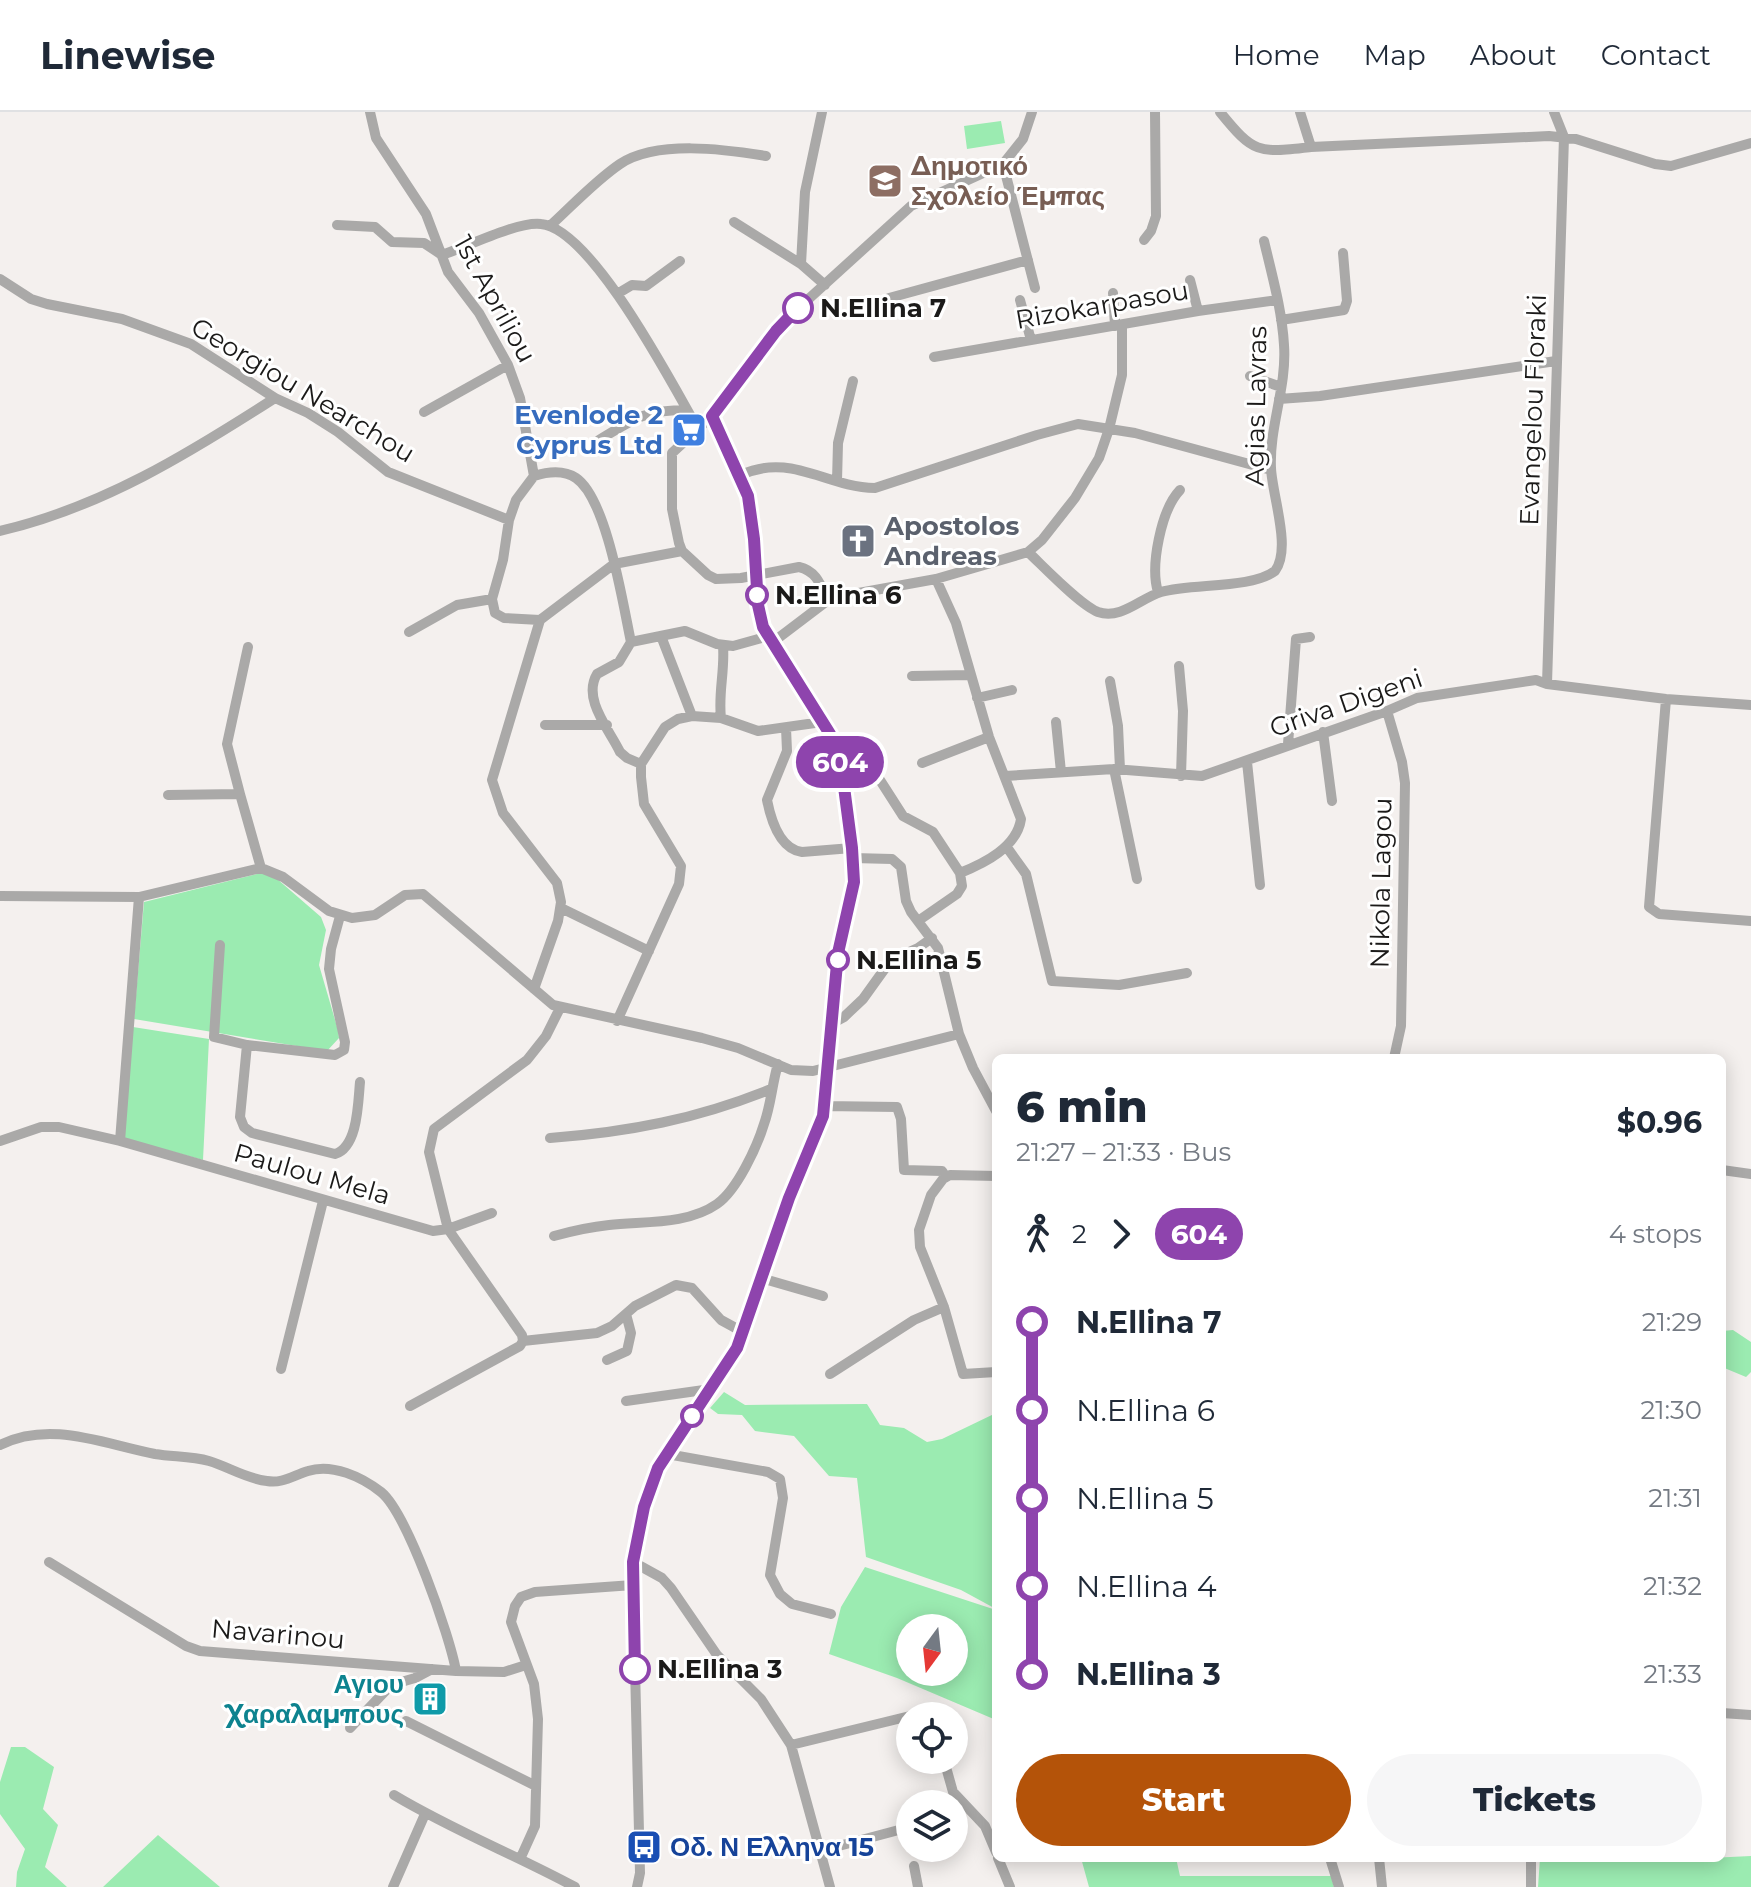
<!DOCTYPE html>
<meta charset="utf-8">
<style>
:root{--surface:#fff;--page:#f6f6f7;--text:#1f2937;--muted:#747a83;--line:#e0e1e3;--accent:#b45309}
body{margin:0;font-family:Montserrat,sans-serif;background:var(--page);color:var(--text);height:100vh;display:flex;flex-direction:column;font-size:30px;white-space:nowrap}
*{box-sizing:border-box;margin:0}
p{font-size:26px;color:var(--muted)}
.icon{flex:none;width:44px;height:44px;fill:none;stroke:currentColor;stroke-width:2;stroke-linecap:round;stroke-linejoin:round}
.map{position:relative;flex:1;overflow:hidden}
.details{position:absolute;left:992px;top:942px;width:734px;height:808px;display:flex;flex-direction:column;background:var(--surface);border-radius:12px;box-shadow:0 4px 20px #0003}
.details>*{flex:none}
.badge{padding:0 16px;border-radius:26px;font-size:28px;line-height:52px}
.needle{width:52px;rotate:195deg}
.tools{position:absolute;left:896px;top:1502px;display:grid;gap:16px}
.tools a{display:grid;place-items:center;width:72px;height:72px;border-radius:50%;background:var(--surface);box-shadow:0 4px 20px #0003;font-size:40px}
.map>.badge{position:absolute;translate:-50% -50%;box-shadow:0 0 0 4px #fff}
.legs{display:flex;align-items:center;gap:12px;height:88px;padding:0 24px;font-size:26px}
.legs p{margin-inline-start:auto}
.head{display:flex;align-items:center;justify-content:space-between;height:136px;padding:0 24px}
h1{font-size:44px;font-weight:800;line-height:60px}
.primary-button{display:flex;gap:16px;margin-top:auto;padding:16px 24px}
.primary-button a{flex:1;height:92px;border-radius:48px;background:var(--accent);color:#fff;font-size:32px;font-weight:800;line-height:92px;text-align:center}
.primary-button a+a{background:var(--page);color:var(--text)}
ul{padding:0 24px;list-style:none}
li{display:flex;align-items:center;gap:28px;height:88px;font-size:30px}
li i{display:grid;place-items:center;width:12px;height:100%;margin:0 10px;background:currentColor}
li i::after{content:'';width:20px;height:20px;margin:-10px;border:6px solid;border-radius:50%;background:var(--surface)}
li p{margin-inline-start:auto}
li:first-child i{background:linear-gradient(#0000 50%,currentColor 0)}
li:last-child i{background:linear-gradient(currentColor 50%,#0000 0)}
header{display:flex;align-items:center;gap:48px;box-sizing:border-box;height:112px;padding:0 40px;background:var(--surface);border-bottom:2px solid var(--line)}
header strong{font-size:38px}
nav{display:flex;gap:44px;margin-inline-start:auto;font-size:28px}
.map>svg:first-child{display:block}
.green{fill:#9bebb1;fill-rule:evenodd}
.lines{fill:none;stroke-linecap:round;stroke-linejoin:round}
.minor{stroke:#aaa9a8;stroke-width:10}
.line-1-casing{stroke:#fff;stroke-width:18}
.line-1{stroke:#8e44ad;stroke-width:12}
.stop-1-dot{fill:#fff;stroke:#8e44ad;stroke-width:4}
.labels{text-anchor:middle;stroke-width:6;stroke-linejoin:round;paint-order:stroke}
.education-label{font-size:26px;font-weight:bold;fill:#785e54;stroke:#fff;text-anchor:start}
.street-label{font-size:26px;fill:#1b1a19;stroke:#fff}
.stop-label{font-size:26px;font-weight:bold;fill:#1b1a19;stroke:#fff;text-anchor:start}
.shop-label{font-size:26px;font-weight:bold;fill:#366cbe;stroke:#fff;text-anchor:end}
.worship-label{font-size:26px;font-weight:bold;fill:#5b616d;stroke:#fff;text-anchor:start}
.culture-label{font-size:26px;font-weight:bold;fill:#0d838f;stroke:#fff;text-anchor:end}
.transit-label{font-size:26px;font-weight:bold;fill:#164399;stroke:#fff;text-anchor:start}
</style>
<header>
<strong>Linewise</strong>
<nav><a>Home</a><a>Map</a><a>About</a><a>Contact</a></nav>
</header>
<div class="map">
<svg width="1751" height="1775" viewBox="0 0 1751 1775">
<rect width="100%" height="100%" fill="#f4f0ee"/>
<path class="green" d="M1001 9 1005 31 967 37 964 14Z
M261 761 276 766 321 805 326 818 319 853 338 918 339 926 327 939 134 907 144 790Z
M133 915 209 927 203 1048 123 1026Z
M1733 1218 1751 1230V1260L1746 1265 1722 1255V1219Z
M724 1280 745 1293 867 1292 880 1313 904 1316 927 1330 942 1327 996 1301V1497L961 1478 866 1445 857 1366 829 1364 794 1324 755 1319 742 1303 718 1302 710 1296Z
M865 1455 996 1498V1608L897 1566 829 1542 841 1495ZM910 1516H954V1560H910Z
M11 1635H25L54 1655 43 1697 58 1713 45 1755 67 1775H16L17 1760 25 1737 0 1702V1670Z
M158 1723 220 1775H103Z
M1751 1744V1775H1538L1540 1746H1709Z
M1081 1746H1176L1180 1764H1331L1334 1775H1089Z"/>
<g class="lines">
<path class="minor" d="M370 0 376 26 426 102 448 160 479 201 508 253 520 286 534 364
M1220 0C1254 42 1258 41 1311 35L1549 24 1576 27 1655 52 1671 54 1751 31
M1300 0 1311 35
M1003 52 1035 176
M734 110 801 152 825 173
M337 113 375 115 392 130 424 131 442 143
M550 114C573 93 595 69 620 52 657 28 724 37 766 44
M1144 128 1151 119 1156 104 1155 0
M442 143C466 135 518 109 541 112 592 117 672 272 698 317
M801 152 805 80 822 0
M0 167 31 187 47 192 122 207 191 232 275 286 308 301 338 320 388 360 509 408
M1190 168 1198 199
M1113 181 1115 214
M617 182 632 173 646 174 680 149
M889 186 1028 148
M1020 188 1031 228
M1281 208 1344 198 1347 189 1343 141
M934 245 1198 199 1277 188
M1250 264 1281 275
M1279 287 1320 284 1556 249
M424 300 508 253
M599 328C634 307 644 298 687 298
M741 363C791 340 825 375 875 376L1037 323 1078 312 1135 321 1271 358
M837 369 838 331 853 269
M0 419C102 395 188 342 275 286
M1028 440C1044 455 1080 493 1098 500 1121 508 1141 486 1161 480 1192 471 1251 477 1275 459 1292 437 1272 383 1271 356 1269 315 1287 275 1284 233 1282 198 1272 163 1264 129
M936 467 956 511 989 625 1021 707C1017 735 985 751 960 761
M1158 480C1150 454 1161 398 1180 378
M828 489C821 474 817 459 799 455L741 466 716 467 708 463 682 439 679 431 672 397V341L712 304 776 219 803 192 911 94 1003 52 1023 27 1032 0
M540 508 504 506 495 501 492 487 503 448 509 408 516 388 534 364C547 360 564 358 576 366 607 387 623 493 631 530
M409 520 457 493 492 487
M661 524 692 604
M631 530 619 550 597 562C582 587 609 617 620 640L627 646 641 652
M631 530 685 519 717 532 733 534 769 524
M773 530 831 486 936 467 1028 440 1042 428 1075 386 1099 346 1109 317 1122 263V213
M1179 554 1183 599 1181 664
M912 564 971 563
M1110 569 1118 614 1120 657
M1547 572 1564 25 1554 0
M977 586 1012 578
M1666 587 1649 795 1659 802 1751 809
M1387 599 1402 650 1405 671 1401 914 1394 946
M721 606C718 581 725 559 723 534
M1056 610 1061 660
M545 613H607
M786 616 787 639 767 688C771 708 780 737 802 740L852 736
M1323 620 1332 689
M1288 632 1296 527 1310 525
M1247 650 1260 773
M922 651 989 625
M841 652 878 665 903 704 933 720 960 761 962 774 957 782 918 809
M1114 657 1137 767
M1005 664 1114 657 1202 664 1387 599 1417 586 1536 568 1547 572 1666 587 1751 593
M240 682 227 632 248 535
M168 683 240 682 261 756
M1006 734 1026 762 1052 869 1119 873 1187 861
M853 746 892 747 901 755 906 789 911 800 938 836 959 922 973 956 996 999
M0 784 139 785 261 756 283 765 329 799 352 806 375 803 405 783 423 782 553 893 702 926 738 936 791 958 813 959 959 922
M561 796 649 839
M220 833 214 925 247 933 335 943 344 938 345 930 329 857 331 837 340 804
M534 877 558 809 561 790 557 771 503 701 492 668 540 508 614 452 682 439
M617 909 679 772 681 754 644 692 641 665V652L665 615 678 607 692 604 721 606 758 619 822 610
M831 912 844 905 863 887 891 848 918 836 932 826
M247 933 240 1005 244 1015 252 1021 335 1042C358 1035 358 991 360 970
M824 994 897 995 901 1007 904 1058 942 1059 946 1065
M550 1026C629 1020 697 1007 771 977
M0 1029 41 1015H59L120 1029 433 1119 448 1117 492 1101
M120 1029 139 785
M1722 1058 1751 1062
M996 1064 950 1063 943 1067 931 1083 919 1118 920 1135 944 1195 963 1262 996 1260
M554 1124C572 1119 590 1115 609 1113 644 1109 687 1113 717 1092 737 1078 757 1035 764 1012 771 993 772 972 778 952
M761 1166 823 1184
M523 1229 597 1221 612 1214 635 1194 676 1173 692 1176 721 1208 743 1220
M607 1248 627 1239 631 1221 626 1202
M281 1257 323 1089
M830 1262 914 1208 944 1195
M626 1289 711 1277
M410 1294 520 1234 523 1229 522 1223 448 1117 429 1040 434 1017 527 948 546 924 560 896
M0 1333C51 1308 103 1332 155 1342 173 1345 191 1344 209 1349 229 1355 247 1367 267 1369 282 1372 294 1363 308 1359 332 1351 362 1365 381 1380 407 1401 450 1524 456 1559
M667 1342 768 1360 780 1367 783 1386 770 1463 780 1482 792 1492 831 1502
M49 1450 186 1534 200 1539 456 1559 504 1560 526 1553
M633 1450 662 1466 671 1476 717 1543 761 1587 791 1633 830 1775
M1722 1601 1751 1603
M406 1609 534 1673
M350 1616 391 1573 415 1566 432 1557
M791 1633 910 1604
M944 1648 953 1680 985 1714 996 1740
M394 1683C452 1718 516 1743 575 1775
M820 1739 910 1715
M521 1745 535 1714 538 1607 534 1572 511 1510 515 1494 521 1485 535 1480 633 1473
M998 1746 1010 1775
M1330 1746 1339 1775
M1379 1746 1382 1775
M1531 1746V1775
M914 1754 918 1775
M393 1775 425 1702
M637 1775 640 1761 633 1473 637 1423 658 1356 737 1236 789 1086 819 1016 825 989 838 841 854 770 852 736 841 652 830 622 763 515 758 493 754 427 748 384 712 304"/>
</g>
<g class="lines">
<defs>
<path id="line-1" d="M635 1557 633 1450 644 1395 658 1356 737 1236 789 1086 823 1004 838 841 854 770 852 736 841 652 830 622 763 515 758 493 754 427 748 384 712 304 776 219 798 196"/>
</defs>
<use href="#line-1" class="line-1-casing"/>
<use href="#line-1" class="line-1"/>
</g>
<defs>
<symbol id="school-square" viewBox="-11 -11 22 22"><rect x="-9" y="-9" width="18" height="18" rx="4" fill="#8d6e63" stroke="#fff"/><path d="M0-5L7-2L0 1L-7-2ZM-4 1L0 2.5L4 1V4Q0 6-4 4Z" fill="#fff"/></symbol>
<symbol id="supermarket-square" viewBox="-11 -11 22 22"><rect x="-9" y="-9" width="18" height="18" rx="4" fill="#3f7fe0" stroke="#fff"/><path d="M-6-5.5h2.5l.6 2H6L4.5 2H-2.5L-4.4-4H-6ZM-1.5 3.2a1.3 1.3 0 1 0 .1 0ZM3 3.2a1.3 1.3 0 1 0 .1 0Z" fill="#fff"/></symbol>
<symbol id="church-square" viewBox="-11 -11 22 22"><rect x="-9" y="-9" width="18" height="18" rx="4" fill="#6b7280" stroke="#fff"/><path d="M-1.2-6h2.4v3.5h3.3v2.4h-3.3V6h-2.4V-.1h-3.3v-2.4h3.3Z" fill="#fff"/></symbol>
<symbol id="building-square" viewBox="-11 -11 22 22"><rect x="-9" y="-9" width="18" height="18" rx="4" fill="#0f9aa8" stroke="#fff"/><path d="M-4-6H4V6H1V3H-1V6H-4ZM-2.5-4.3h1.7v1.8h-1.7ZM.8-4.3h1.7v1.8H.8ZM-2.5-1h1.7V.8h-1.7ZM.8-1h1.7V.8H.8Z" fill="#fff"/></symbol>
<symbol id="bus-square" viewBox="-11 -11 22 22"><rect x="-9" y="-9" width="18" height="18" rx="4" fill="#1a4fb4" stroke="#fff"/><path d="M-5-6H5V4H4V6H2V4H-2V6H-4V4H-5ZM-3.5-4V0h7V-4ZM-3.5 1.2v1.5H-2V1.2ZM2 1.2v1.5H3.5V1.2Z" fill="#fff"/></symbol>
</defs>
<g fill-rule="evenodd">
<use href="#school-square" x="865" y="49" width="40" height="40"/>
<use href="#supermarket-square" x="669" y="298" width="40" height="40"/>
<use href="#church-square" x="838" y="409" width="40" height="40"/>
<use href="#building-square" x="410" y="1567" width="40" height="40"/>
<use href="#bus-square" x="624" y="1715" width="40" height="40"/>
</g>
<g class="stop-1-dot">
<circle cx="798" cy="196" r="14"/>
<circle cx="757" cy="483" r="10"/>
<circle cx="838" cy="848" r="10"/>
<circle cx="692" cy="1304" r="10"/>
<circle cx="635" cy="1557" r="14"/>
</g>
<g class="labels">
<g class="education-label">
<text x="911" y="63">Δημοτικό<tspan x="911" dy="30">Σχολείο Έμπας</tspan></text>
</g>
<g class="street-label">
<text transform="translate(495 187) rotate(61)" y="9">1st Apriliou</text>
<text transform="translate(1102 193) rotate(-10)" y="9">Rizokarpasou</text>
<text transform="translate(303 278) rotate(31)" y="9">Georgiou Nearchou</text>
<text transform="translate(1256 294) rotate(-89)" y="9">Agias Lavras</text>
<text transform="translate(1533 298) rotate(-88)" y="9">Evangelou Floraki</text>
<text transform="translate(1346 591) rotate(-19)" y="9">Griva Digeni</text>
<text transform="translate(1381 771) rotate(-89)" y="9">Nikola Lagou</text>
<text transform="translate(312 1062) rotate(16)" y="9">Paulou Mela</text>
<text transform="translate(278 1522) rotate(5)" y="9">Navarinou</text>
</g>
<g class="stop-label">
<text x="820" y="205">N.Ellina 7</text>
<text x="775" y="492">N.Ellina 6</text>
<text x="856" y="857">N.Ellina 5</text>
<text x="657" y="1566">N.Ellina 3</text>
</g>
<g class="shop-label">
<text x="663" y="312">Evenlode 2<tspan x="663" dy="30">Cyprus Ltd</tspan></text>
</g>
<g class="worship-label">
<text x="884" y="423">Apostolos<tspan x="884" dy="30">Andreas</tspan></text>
</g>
<g class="culture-label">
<text x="404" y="1581">Αγιου<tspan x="404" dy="30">Χαραλαμπους</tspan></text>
</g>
<g class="transit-label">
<text x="670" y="1744">Οδ. Ν Ελληνα 15</text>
</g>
</g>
</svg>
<div class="tools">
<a><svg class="needle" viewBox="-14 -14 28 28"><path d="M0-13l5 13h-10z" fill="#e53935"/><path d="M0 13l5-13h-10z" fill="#747a83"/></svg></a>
<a><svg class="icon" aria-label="locate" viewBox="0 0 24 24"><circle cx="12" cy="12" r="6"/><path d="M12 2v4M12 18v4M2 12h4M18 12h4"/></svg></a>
<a><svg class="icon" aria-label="layers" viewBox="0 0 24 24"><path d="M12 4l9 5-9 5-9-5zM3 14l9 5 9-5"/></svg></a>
</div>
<b class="badge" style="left:840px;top:650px;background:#8e44ad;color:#fff">604</b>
<section class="details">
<div class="head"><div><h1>6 min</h1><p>21:27 – 21:33 · Bus</p></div><b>$0.96</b></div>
<div class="legs"><svg class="icon" aria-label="walk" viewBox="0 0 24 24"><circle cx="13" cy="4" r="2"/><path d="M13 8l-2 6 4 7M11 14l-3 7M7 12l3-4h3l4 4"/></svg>2<svg class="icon" aria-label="forward" viewBox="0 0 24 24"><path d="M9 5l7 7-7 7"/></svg><b class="badge" style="background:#8e44ad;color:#fff">604</b><p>4 stops</p></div>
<ul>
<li><i style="color:#8e44ad"></i><b>N.Ellina 7</b><p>21:29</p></li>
<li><i style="color:#8e44ad"></i><span>N.Ellina 6</span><p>21:30</p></li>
<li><i style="color:#8e44ad"></i><span>N.Ellina 5</span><p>21:31</p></li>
<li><i style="color:#8e44ad"></i><span>N.Ellina 4</span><p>21:32</p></li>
<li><i style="color:#8e44ad"></i><b>N.Ellina 3</b><p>21:33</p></li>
</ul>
<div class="primary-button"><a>Start</a><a>Tickets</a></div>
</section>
</div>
